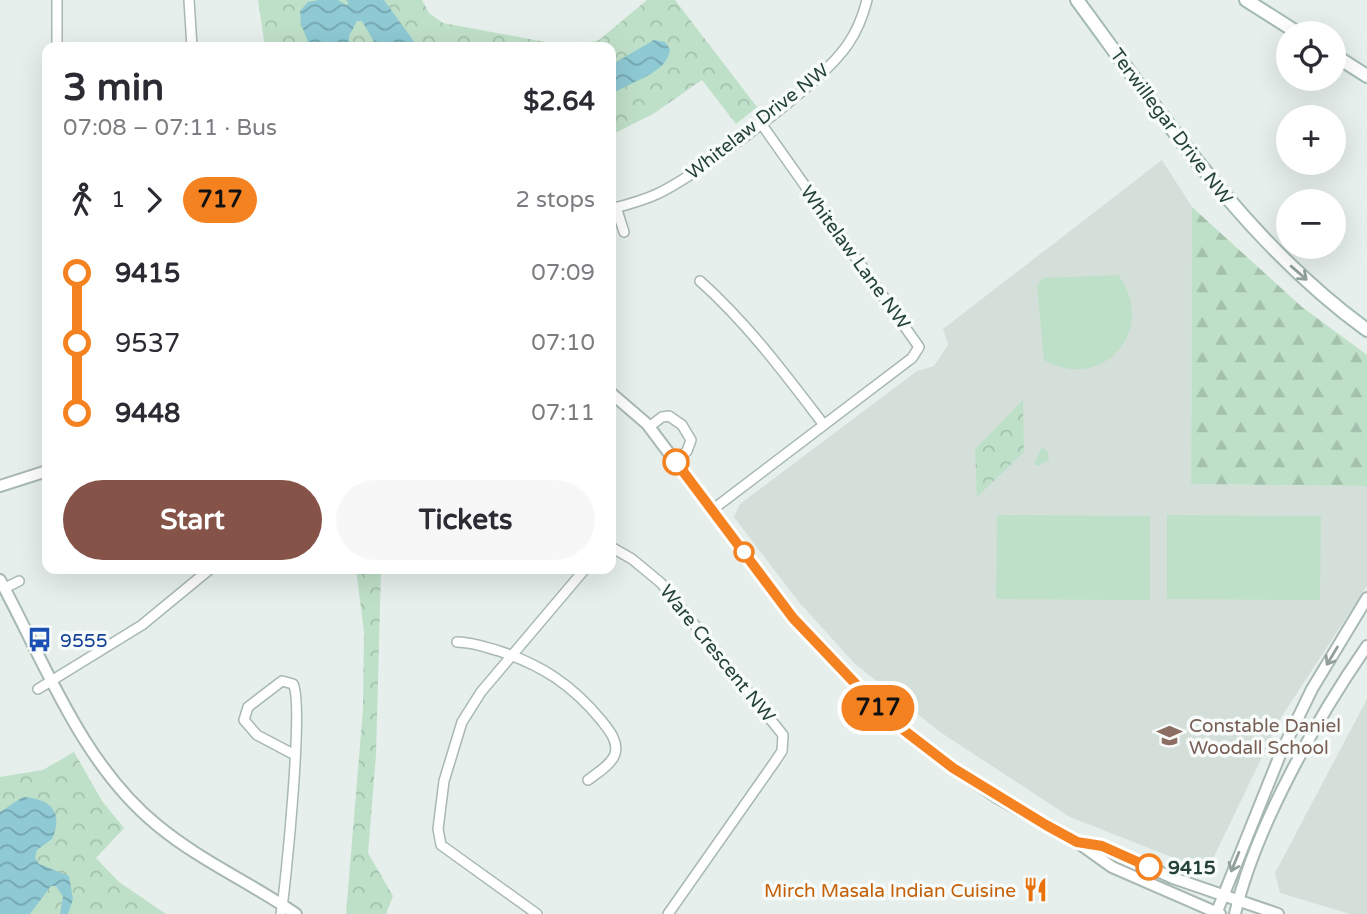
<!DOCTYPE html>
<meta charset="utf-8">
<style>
:root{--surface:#fff;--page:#f7f7f7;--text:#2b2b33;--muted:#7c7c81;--accent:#855347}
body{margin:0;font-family:"Varela Round",sans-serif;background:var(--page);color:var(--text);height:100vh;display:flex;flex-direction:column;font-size:26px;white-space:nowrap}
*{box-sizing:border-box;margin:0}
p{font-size:23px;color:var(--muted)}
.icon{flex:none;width:38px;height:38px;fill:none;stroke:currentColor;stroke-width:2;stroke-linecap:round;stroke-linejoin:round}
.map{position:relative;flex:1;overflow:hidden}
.panel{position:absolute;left:42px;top:42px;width:574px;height:532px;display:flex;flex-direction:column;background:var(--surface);border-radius:14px;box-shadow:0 7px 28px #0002}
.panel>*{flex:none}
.badge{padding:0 14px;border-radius:23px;font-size:24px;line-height:46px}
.tools{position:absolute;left:1276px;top:21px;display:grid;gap:14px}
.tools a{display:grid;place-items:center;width:70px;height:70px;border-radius:50%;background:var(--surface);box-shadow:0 7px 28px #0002;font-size:35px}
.map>.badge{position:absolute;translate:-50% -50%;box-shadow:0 0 0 4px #fff}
.legs{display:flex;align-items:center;gap:10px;height:77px;padding:0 21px;font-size:23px}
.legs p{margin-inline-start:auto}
.overview{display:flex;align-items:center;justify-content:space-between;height:119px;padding:0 21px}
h1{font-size:38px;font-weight:700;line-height:52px}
.action{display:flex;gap:14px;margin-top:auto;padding:14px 21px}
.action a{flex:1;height:80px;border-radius:42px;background:var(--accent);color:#fff;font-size:28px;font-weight:700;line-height:80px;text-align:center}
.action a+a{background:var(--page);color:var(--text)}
ul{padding:0 21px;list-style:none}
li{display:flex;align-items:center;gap:24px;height:70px;font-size:26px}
li i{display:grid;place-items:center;width:10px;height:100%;margin:0 9px;background:currentColor}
li i::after{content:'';width:18px;height:18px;margin:-9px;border:5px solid;border-radius:50%;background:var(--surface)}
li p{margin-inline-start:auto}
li:first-child i{background:linear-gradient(#0000 50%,currentColor 0)}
li:last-child i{background:linear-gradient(currentColor 50%,#0000 0)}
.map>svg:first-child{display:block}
.built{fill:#d4dfda}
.green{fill:#bfe0c8}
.forest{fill:url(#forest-firs)}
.park{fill:url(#park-crowns)}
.water{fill:url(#water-waves)}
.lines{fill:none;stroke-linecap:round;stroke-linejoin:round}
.minor-casing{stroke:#a8b8b2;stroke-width:12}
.tertiary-casing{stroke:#a8b8b2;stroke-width:14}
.secondary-casing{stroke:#a4bbb3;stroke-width:16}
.minor{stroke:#fff;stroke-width:9}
.tertiary{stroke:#fff;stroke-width:10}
.secondary{stroke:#fff;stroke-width:12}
.oneway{stroke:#92a09c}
.line-1-casing{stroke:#fff;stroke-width:16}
.line-1{stroke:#f58220;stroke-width:10}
.stop-1-dot{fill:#fff;stroke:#f58220;stroke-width:3.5}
.labels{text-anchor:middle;stroke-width:7;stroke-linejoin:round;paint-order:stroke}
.street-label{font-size:19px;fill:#24423a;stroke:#f7fbf9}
.transit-label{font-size:19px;fill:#164399;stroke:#f7fbf9;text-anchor:start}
.education-label{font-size:19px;fill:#785e54;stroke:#f7fbf9;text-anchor:start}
.stop-label{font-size:19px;font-weight:bold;fill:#24423a;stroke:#f7fbf9;text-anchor:start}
.food-label{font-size:19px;fill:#c56008;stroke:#f7fbf9;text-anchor:end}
</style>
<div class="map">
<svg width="1367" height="914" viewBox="0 0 1367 914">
<defs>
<pattern id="forest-firs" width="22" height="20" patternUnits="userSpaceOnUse" patternTransform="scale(1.75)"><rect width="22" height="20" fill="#bfe0c8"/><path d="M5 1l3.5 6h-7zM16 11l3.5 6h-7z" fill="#a4c1ad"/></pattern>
<pattern id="park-crowns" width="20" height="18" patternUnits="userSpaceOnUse" patternTransform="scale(1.75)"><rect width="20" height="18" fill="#bfe0c8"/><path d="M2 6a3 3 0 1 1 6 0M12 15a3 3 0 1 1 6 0" fill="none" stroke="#a4c1ad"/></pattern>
<pattern id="water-waves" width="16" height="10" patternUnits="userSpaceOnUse" patternTransform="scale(1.75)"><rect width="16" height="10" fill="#8ec9d4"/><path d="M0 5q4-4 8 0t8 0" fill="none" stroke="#74a5ad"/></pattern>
</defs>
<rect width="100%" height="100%" fill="#e6efeb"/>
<path class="built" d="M1162 160 1192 207 1191 484 1367 486V586L1282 716 1207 871 1070 817 940 732 854 663 798 601 734 517 740 504 917 371 934 366 948 345 943 329Z
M1367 699V914H1350L1280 893 1275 873Z"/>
<path class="green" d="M1118 275C1159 328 1103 394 1044 360L1037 286 1043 278Z
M1042 447 1048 452 1049 460 1038 466 1034 464Z
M997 515 1150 516V600L996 599Z
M1167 515 1321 516 1320 600 1167 599Z"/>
<path class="forest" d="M1192 207 1302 307 1367 355V486L1191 484Z"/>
<path class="park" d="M258 0H422L429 13 443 23 572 47H265Z
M647 0H675L757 107 736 124 702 80 653 114 611 135V47H574L599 40Z
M1023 400 1024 452 977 497 975 449Z
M356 569H381L376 755 368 853 393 896 386 914H346L363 709 364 632Z
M74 752 102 801 124 828 96 858 119 882 166 914H0V777L43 770Z"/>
<path class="water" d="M319 0H338L346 5 349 3 346 0H384L418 47H377L362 21H357L349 36V47H310L301 24 300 11 308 2Z
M654 40 665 42 670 49C668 74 628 82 611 95V65Z
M23 797C51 799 64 812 52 839L37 850 35 858 39 864 69 876 73 899 68 914H60L63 897 56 886H51L30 914H0V812Z"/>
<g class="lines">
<defs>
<path id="minor" d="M57 0V47
M189 0 192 47
M616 207 624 232
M611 209C626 205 642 201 657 194 701 173 822 83 848 44 857 31 863 16 867 0
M700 281C748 324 785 374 824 425
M649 427 662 417 669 416 682 425 691 440 687 451 675 461
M712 510 912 358 919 347 760 122
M611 547 632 559 661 583 783 735 782 751 774 763 668 914
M5 588 19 581
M457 642C472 642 485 647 499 651 542 665 572 685 601 720 608 729 619 741 615 754 611 765 597 773 588 780
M38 689 142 625 210 569
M281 914C286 883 304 702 293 684L282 681 248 707 244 720 257 735 295 755
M537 914 441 845 438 829 444 781 462 722 481 692 585 569"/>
<path id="tertiary" d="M611 393 647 424 793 618 888 718 953 768 998 798 1077 842 1112 867 1220 914
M0 486 47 471
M0 580C45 663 82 764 157 825 199 860 251 883 296 914
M1080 842 1102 846 1173 878 1278 914
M1216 914 1280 755 1312 689 1367 598
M1235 914C1255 828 1317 718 1367 646"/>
<path id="secondary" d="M1077 0C1164 118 1247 243 1367 330
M1246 0 1298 33
M1334 55 1367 76"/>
</defs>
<use href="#minor" class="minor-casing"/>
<use href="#tertiary" class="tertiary-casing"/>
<use href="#secondary" class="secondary-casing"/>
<use href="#minor" class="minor"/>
<use href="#tertiary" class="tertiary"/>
<use href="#secondary" class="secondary"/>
</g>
<defs><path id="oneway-shaft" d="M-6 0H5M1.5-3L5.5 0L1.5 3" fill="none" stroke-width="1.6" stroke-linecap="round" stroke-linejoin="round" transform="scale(1.75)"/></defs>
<g class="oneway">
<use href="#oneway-shaft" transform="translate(1299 273) rotate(41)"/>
<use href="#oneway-shaft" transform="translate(1332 656) rotate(121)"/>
<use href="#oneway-shaft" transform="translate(1235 862) rotate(112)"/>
</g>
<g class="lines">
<defs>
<path id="line-1" d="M676 462 793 618 888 718 953 768 1046 825 1077 842 1102 846 1149 867"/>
</defs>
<use href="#line-1" class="line-1-casing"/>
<use href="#line-1" class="line-1"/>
</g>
<defs>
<symbol id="bus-bare" viewBox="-9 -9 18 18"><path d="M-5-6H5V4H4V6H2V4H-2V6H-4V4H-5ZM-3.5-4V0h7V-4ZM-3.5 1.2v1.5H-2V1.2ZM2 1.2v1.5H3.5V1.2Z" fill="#1a4fb4" stroke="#f7fbf9" stroke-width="2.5" paint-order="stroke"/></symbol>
<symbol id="school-bare" viewBox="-9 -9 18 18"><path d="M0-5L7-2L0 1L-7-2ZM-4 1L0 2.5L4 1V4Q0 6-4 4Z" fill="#8d6e63" stroke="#f7fbf9" stroke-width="2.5" paint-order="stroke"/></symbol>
<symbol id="restaurant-bare" viewBox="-9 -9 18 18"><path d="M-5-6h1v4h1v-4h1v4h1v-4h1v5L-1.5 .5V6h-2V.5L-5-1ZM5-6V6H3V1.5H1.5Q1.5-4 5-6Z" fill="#e8710a" stroke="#f7fbf9" stroke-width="2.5" paint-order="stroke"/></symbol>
</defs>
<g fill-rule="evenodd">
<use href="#bus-bare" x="22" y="622" width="35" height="35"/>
<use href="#school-bare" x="1152" y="718" width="35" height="35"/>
<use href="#restaurant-bare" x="1018" y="872" width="35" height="35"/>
</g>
<g class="stop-1-dot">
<circle cx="676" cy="462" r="12"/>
<circle cx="744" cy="552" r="9"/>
<circle cx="1149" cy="867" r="12"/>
</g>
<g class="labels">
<g class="street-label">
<text transform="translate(757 121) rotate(-38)" y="7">Whitelaw Drive NW</text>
<text transform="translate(1172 126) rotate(53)" y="7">Terwillegar Drive NW</text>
<text transform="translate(856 257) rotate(54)" y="7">Whitelaw Lane NW</text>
<text transform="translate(718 653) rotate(51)" y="7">Ware Crescent NW</text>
</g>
<g class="transit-label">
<text x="60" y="647">9555</text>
</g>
<g class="education-label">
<text x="1189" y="732">Constable Daniel<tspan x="1189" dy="22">Woodall School</tspan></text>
</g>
<g class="stop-label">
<text x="1168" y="874">9415</text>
</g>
<g class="food-label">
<text x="1016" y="897">Mirch Masala Indian Cuisine</text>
</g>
</g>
</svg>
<div class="tools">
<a><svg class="icon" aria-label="locate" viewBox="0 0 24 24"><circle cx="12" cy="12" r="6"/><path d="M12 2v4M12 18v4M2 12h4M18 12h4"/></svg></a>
<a>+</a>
<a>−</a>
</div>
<b class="badge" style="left:878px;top:708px;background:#f58220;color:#111">717</b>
<section class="panel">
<div class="overview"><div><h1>3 min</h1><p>07:08 – 07:11 · Bus</p></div><b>$2.64</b></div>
<div class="legs"><svg class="icon" aria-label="walk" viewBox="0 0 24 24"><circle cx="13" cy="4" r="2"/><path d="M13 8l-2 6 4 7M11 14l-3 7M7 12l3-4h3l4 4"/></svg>1<svg class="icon" aria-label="forward" viewBox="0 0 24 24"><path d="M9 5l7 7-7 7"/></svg><b class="badge" style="background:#f58220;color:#111">717</b><p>2 stops</p></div>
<ul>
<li><i style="color:#f58220"></i><b>9415</b><p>07:09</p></li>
<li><i style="color:#f58220"></i><span>9537</span><p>07:10</p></li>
<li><i style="color:#f58220"></i><b>9448</b><p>07:11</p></li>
</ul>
<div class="action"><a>Start</a><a>Tickets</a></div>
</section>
</div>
